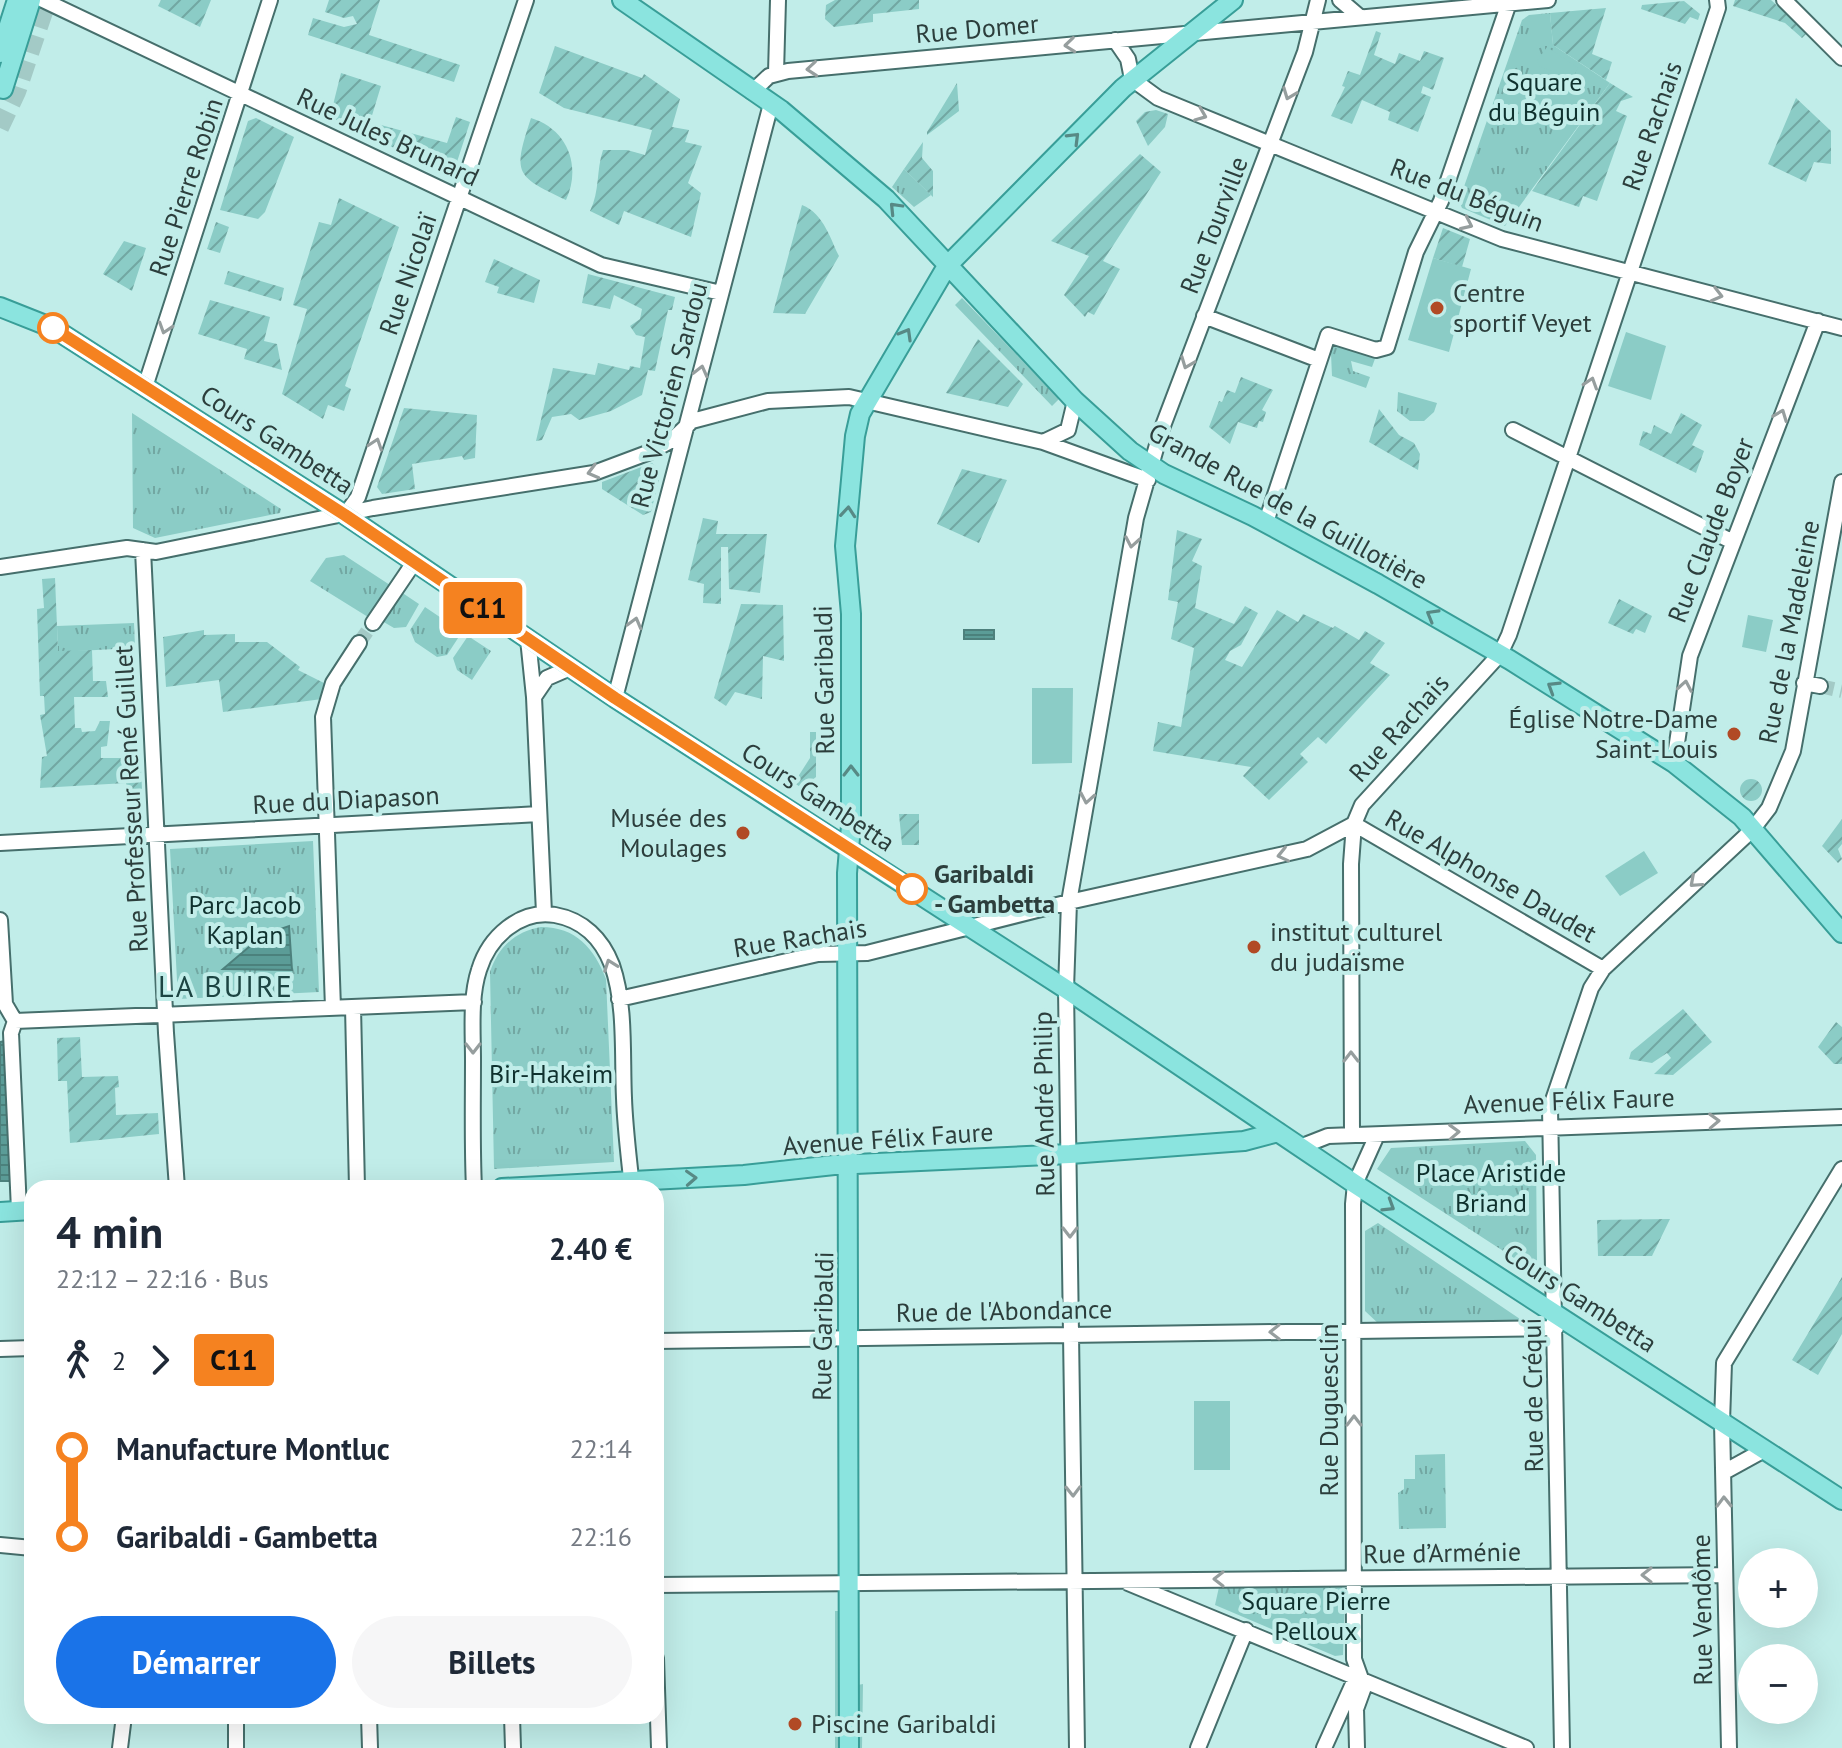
<!DOCTYPE html>
<html lang="fr">
<meta charset="utf-8">
<style>
:root{--surface:#fff;--page:#f6f6f7;--text:#1f2937;--muted:#747a83;--accent:#1a73e8}
body{margin:0;font-family:"PT Sans",sans-serif;background:var(--page);color:var(--text);height:100vh;display:flex;flex-direction:column;font-size:30px;white-space:nowrap}
*{box-sizing:border-box;margin:0}
p{font-size:26px;color:var(--muted)}
.icon{flex:none;width:44px;height:44px;fill:none;stroke:currentColor;stroke-width:2;stroke-linecap:round;stroke-linejoin:round}
.map{position:relative;flex:1;overflow:hidden}
.drawer{position:absolute;left:24px;top:1180px;width:640px;height:544px;display:flex;flex-direction:column;background:var(--surface);border-radius:24px;box-shadow:0 8px 32px #0002}
.drawer>*{flex:none}
.badge{padding:0 16px;border-radius:6px;font-size:28px;line-height:52px}
.tools{position:absolute;left:1738px;top:1548px;display:grid;gap:16px}
.tools a{display:grid;place-items:center;width:80px;height:80px;border-radius:50%;background:var(--surface);box-shadow:0 8px 32px #0002;font-size:40px}
.map>.badge{position:absolute;translate:-50% -50%;box-shadow:0 0 0 4px #fff}
.legs{display:flex;align-items:center;gap:12px;height:88px;padding:0 32px;font-size:26px}
.legs p{margin-inline-start:auto}
.overview{display:flex;align-items:center;justify-content:space-between;height:136px;padding:0 32px}
h1{font-size:44px;font-weight:800;line-height:60px}
.cta{display:flex;gap:16px;margin-top:auto;padding:16px 32px}
.cta a{flex:1;height:92px;border-radius:48px;background:var(--accent);color:#fff;font-size:32px;font-weight:800;line-height:92px;text-align:center}
.cta a+a{background:var(--page);color:var(--text)}
ul{padding:0 32px;list-style:none}
li{display:flex;align-items:center;gap:28px;height:88px;font-size:30px}
li i{display:grid;place-items:center;width:12px;height:100%;margin:0 10px;background:currentColor}
li i::after{content:'';width:20px;height:20px;margin:-10px;border:6px solid;border-radius:50%;background:var(--surface)}
li p{margin-inline-start:auto}
li:first-child i{background:linear-gradient(#0000 50%,currentColor 0)}
li:last-child i{background:linear-gradient(currentColor 50%,#0000 0)}
.map>svg:first-child{display:block}
.grass{fill:url(#grass-tufts)}
.garden{fill:url(#garden-furrows)}
.pitch{fill:#8bccc6}
.water{fill:url(#water-rules);stroke:#4d807c;stroke-width:2}
.lines{fill:none;stroke-linecap:round;stroke-linejoin:round}
.minor-tunnel{stroke:#a3cac6;stroke-width:14;stroke-dasharray:14 7;stroke-linecap:butt}
.major-tunnel{stroke:#a3cac6;stroke-width:18;stroke-dasharray:18 9;stroke-linecap:butt}
.minor-casing{stroke:#466f6c;stroke-width:18}
.major-casing{stroke:#389e98;stroke-width:22}
.minor{stroke:#fff;stroke-width:14}
.major{stroke:#8be4df;stroke-width:18}
.oneway{stroke:#969e9e}
.oneway2{stroke:#578985}
.line-1-casing{stroke:#fff;stroke-width:18}
.line-1{stroke:#f58220;stroke-width:12}
.poi-dot{fill:#b14a25;stroke:#c1ede9;stroke-width:3}
.stop-1-dot{fill:#fff;stroke:#f58220;stroke-width:4}
.labels{text-anchor:middle;stroke-width:8;stroke-linejoin:round;paint-order:stroke}
.street-label{font-size:26px;fill:#2c3e3c;stroke:#c1ede9}
.park-label{font-size:26px;fill:#0f312e;stroke:#c1ede9}
.poi-label{font-size:26px;fill:#2c3e3c;stroke:#c1ede9;text-anchor:start}
.stop-label{font-size:26px;font-weight:bold;fill:#2c3e3c;stroke:#c1ede9;text-anchor:start}
.quarter-label{font-size:30px;letter-spacing:2px;fill:#1c4442;stroke:#c1ede9}
</style>
<div class="map">
<svg width="1842" height="1748" viewBox="0 0 1842 1748">
<defs>
<pattern id="grass-tufts" width="24" height="20" patternUnits="userSpaceOnUse" patternTransform="scale(2)"><rect width="24" height="20" fill="#8bccc6"/><path d="M3 7l-1-3M5 7V3M7 7l1-3M15 17l-1-3M17 17v-4M19 17l1-3" fill="none" stroke="#72a7a2"/></pattern>
<pattern id="garden-furrows" width="10" height="10" patternUnits="userSpaceOnUse" patternTransform="scale(2)"><rect width="10" height="10" fill="#8bccc6"/><path d="M-1 1l2-2M0 10L10 0M9 11l2-2" fill="none" stroke="#72a7a2"/></pattern>
<pattern id="water-rules" width="6" height="5" patternUnits="userSpaceOnUse" patternTransform="scale(2)"><rect width="6" height="5" fill="#5b9c97"/><path d="M0 2.5h6" fill="none" stroke="#4b817c"/></pattern>
</defs>
<rect width="100%" height="100%" fill="#c1ede9"/>
<path class="grass" d="M1550 13 1553 45 1610 83 1505 226 1462 208 1459 201 1522 20 1529 15Z
M904 169 931 195 914 207 892 187Z
M962 298 1059 399 1052 406 955 305Z
M1330 341 1376 356 1372 367 1351 361 1353 371 1370 377 1366 388 1332 376 1331 354 1327 352Z
M1398 392 1437 403 1434 412 1424 421H1410L1397 411Z
M132 413 281 509 280 513 155 538 133 528Z
M344 555 390 585 368 617 310 581 326 558Z
M401 592 419 604 406 627 394 628 382 621Z
M425 607 462 632 447 655 437 657 415 642 410 630Z
M134 623 135 648 58 652 57 626Z
M468 636 491 651 472 680 457 670 453 658Z
M313 841 319 992 178 999 170 849Z
M541 927C576 927 594 948 606 979L614 1162 494 1169 490 972C498 947 516 931 541 927Z
M1525 1141 1536 1155 1537 1264 1528 1267 1377 1169 1391 1148Z
M1378 1223 1520 1319 1519 1322 1380 1325 1365 1311V1231Z
M1445 1454 1446 1528 1399 1529 1398 1493 1404 1489V1479H1415V1455Z
M1219 1587H1342L1345 1594 1343 1655 1335 1656 1215 1605Z
M835 1611H840V1748H835Z
M863 1684 862 1748H858V1685Z"/>
<path class="garden" d="M161 0H211L200 27 158 6Z
M329 0H380L369 35 460 65 454 82 308 35 313 18 344 27 357 24 353 16 344 18 325 12Z
M835 0H919V9L873 14V22L834 27 825 19 826 5Z
M1735 0H1771L1807 33 1802 38 1785 23 1733 6Z
M1684 1 1700 14 1698 20 1690 17 1685 24 1641 9 1642 5Z
M1606 8 1592 54 1612 62 1606 80 1553 45 1550 13Z
M1376 31 1381 33 1374 55 1395 64 1399 53 1420 61 1424 51 1444 58 1433 90 1423 86 1421 93 1431 97 1418 132 1388 120 1390 112 1362 100 1352 124 1331 116 1345 87 1342 86 1348 71 1360 75Z
M555 46 642 78 644 74 680 99 672 127 689 130 685 142 702 146 688 183 701 193 691 237 624 211 619 225 590 211C600 191 596 171 603 150H627L645 155 652 130 564 108 539 93Z
M341 73 381 86 370 122 447 143 456 117 470 122 455 168 444 172 330 117Z
M957 83 959 111 927 135V132Z
M1610 83 1633 97 1621 101 1616 111 1627 116 1597 201 1583 196 1579 207 1532 191Z
M1796 98 1831 131V164L1814 162 1806 182 1768 164Z
M1156 110 1168 114 1165 127 1148 146 1136 121 1145 112Z
M256 118 294 137 265 212 258 219 220 210 248 121Z
M531 118C567 129 582 165 566 200 514 176 513 173 531 118Z
M923 142 922 158 933 171V197L904 169Z
M1140 154 1161 172 1103 261 1120 269 1094 315 1088 312 1085 317 1064 295 1089 256 1051 241Z
M339 198 399 227 345 386 351 389 344 411 328 405 323 419 282 394 307 309 293 305 319 222 331 225Z
M802 205C824 213 832 243 839 256L805 314 773 313Z
M216 222 229 227 220 253 207 249Z
M1443 228 1470 239 1462 267 1433 258Z
M124 241 146 248 132 291 103 274Z
M494 259 540 280 534 303 497 293 499 287 485 282Z
M228 271 284 288 281 301 224 284Z
M588 274 675 297 672 310H668L655 371 648 370 642 395 611 411 579 420 571 414 552 417 542 440 536 441 553 368 595 375 598 363 629 370 630 366 640 368 645 337 636 335 630 326 640 319 642 309 614 295 610 309 582 303Z
M210 300 270 317 264 341 277 344 282 370 244 359 247 349 198 334Z
M978 339 1023 384 1008 407 946 393Z
M1241 377 1273 390 1262 410 1266 412 1263 422 1259 421 1257 428 1238 422 1230 444 1209 427 1219 401 1222 402 1227 390 1235 393Z
M404 408 477 415 475 458 464 460 462 456 412 464 415 489 382 494 377 487Z
M1379 409 1399 435 1414 443 1420 454 1418 470 1369 442Z
M1681 413 1702 425 1692 445 1704 451 1696 473 1639 445 1643 431 1651 434 1654 425 1671 434Z
M652 463 661 471 651 512 643 515 602 489V482Z
M962 469 1007 480 979 543 937 524Z
M703 518 718 521 716 534H767L760 593 729 589 728 547H721V604L703 603 704 584 688 580Z
M1177 530 1202 539 1192 561 1202 566 1195 608 1234 624 1245 606 1258 613 1241 645 1230 651 1225 660 1242 667 1277 610 1298 622 1303 614 1333 628 1335 626 1359 640 1365 631 1385 643 1370 663 1390 675 1326 744 1318 737 1300 754 1308 762 1269 800 1243 776 1251 767 1153 751 1158 722 1181 727 1194 648 1171 639 1178 602 1168 600Z
M55 578 58 651 92 650 93 681H106L108 697H74L75 728H81L82 732 95 731 100 721H110L107 746 101 747V758H130L131 749H140L142 789 127 790 126 783 40 788 42 757 47 756 40 715 45 714 44 696H40L37 609 44 608 42 579Z
M1619 599 1652 616 1645 633 1636 629 1633 634 1608 623Z
M741 604 783 605 784 661 763 656 762 699 735 692 726 706 714 698Z
M204 630V635L235 634V642H267L300 667 298 670 326 684 322 699 223 712 219 680 166 687 163 637Z
M810 732H816V777L802 788 794 783 810 758Z
M1740 790a11 11 0 1 1 22 0a11 11 0 1 1-22 0Z
M899 814H919V845H902Z
M1842 819V844L1838 849 1842 859 1838 863 1822 846Z
M1683 1009 1712 1042 1673 1075 1654 1074 1671 1058 1667 1053 1652 1063 1629 1059 1631 1052Z
M1836 1022 1842 1027V1064H1834L1818 1047Z
M80 1037 82 1077 118 1076 119 1087 115 1088 116 1115 158 1113 159 1134 70 1143 67 1081H58L57 1038Z
M1670 1219 1652 1256H1598L1597 1220Z
M1842 1277V1334L1818 1375 1792 1360Z"/>
<path class="pitch" d="M1547 47 1578 68 1572 79 1539 66 1537 61Z
M1433 258 1471 269 1449 352 1408 340Z
M1626 332 1666 346 1651 400 1608 386Z
M1748 615 1773 620 1766 652 1742 647Z
M1032 688H1073L1072 763 1032 764Z
M1644 851 1658 873 1620 896 1605 876Z
M1194 1401H1230V1470H1194Z"/>
<path class="water" d="M964 630H994V639H964Z
M289 926 292 970 223 969 263 935Z
M5 1041 11 1181H0V1042Z"/>
<g class="lines">
<path class="minor-tunnel" d="M359 643 373 623
M1820 686 1842 691"/>
<path class="major-tunnel" d="M0 128 17 92 48 0"/>
<defs>
<path id="minor" d="M43 0 601 265 721 293
M1340 0 1360 17
M1784 0 1842 58
M1115 40 1128 59 1132 79 1158 98 1502 239 1842 328
M776 73 778 0
M752 92 769 76 788 71 1548 0
M1204 316 1319 360
M145 387 270 0
M1513 430 1731 541
M1043 442 1068 430 1075 401
M345 515 358 497 526 0
M1266 522 1328 335 1376 350 1387 347 1416 252 1441 201 1510 0
M143 550 166 1033 177 1188
M0 567 127 548 156 552 373 508 594 473 650 452 672 440 692 421 768 401 849 397 1043 442 1148 480
M373 623 415 561
M528 639 534 697 547 678 570 668
M1804 683 1820 686
M534 697 544 913
M615 698 771 104
M1674 763 1690 656 1818 321
M1354 824 1603 969
M0 843 539 814
M0 920 5 1004 15 1021
M619 999 818 954 867 953 1069 902 1307 849 1354 824
M353 1007 357 1188
M333 1008 323 717 333 683 359 643
M15 1021 474 1002
M15 1021 11 1033 19 1210
M1352 1135 1351 864 1354 824 1362 805 1500 654 1509 635 1718 8 1717 0
M1300 1147 1328 1136 1842 1117
M474 1188C472 1146 473 1103 473 1060 473 1032 470 997 479 970 489 937 520 909 555 915 583 920 602 939 612 965 626 1005 622 1055 624 1098 625 1128 629 1158 632 1188
M656 1341 1556 1328
M0 1349 32 1348
M1724 1472 1764 1450
M0 1545 32 1548
M1128 1583 1526 1748
M656 1585 1725 1575
M656 1658 659 1748
M236 1716V1748
M369 1716 370 1748
M512 1716 513 1748
M120 1748 124 1716
M1077 1748 1066 989 1069 902 1136 518 1161 431 1305 52 1318 0
M1198 1748 1246 1630
M1324 1748 1357 1675
M1357 1748 1356 1709 1364 1687 1354 1659 1353 1204 1355 1184 1377 1135
M1562 1748 1550 1109 1591 988 1603 969 1752 830 1769 808 1793 751 1842 482
M1729 1748 1722 1422 1724 1363 1842 1169"/>
<path id="major" d="M622 0 781 110 886 199 1075 401 1130 451 1164 474 1253 516 1378 584 1510 660 1674 763 1742 817 1842 933
M0 53 17 0
M3 89 31 0
M0 307 53 328 345 515 615 698 1066 989 1355 1184 1842 1500
M502 1188 744 1175 834 1165 1070 1154 1244 1141 1278 1132
M0 1212 32 1210
M849 1748 847 873 851 826V614L845 546 855 436 860 414 947 266 1123 88 1233 0"/>
</defs>
<use href="#minor" class="minor-casing"/>
<use href="#major" class="major-casing"/>
<use href="#minor" class="minor"/>
<use href="#major" class="major"/>
</g>
<defs><path id="oneway-chevron" d="M-2-3.5L2.5 0L-2 3.5" fill="none" stroke-width="1.6" stroke-linecap="round" stroke-linejoin="round" transform="scale(2)"/></defs>
<g class="oneway">
<use href="#oneway-chevron" transform="translate(1070 45) rotate(174)"/>
<use href="#oneway-chevron" transform="translate(812 69) rotate(175)"/>
<use href="#oneway-chevron" transform="translate(1289 94) rotate(111)"/>
<use href="#oneway-chevron" transform="translate(1201 115) rotate(22)"/>
<use href="#oneway-chevron" transform="translate(1467 224) rotate(25)"/>
<use href="#oneway-chevron" transform="translate(1717 295) rotate(14)"/>
<use href="#oneway-chevron" transform="translate(165 328) rotate(108)"/>
<use href="#oneway-chevron" transform="translate(1187 363) rotate(111)"/>
<use href="#oneway-chevron" transform="translate(701 371) rotate(-76)"/>
<use href="#oneway-chevron" transform="translate(1591 383) rotate(-72)"/>
<use href="#oneway-chevron" transform="translate(1781 415) rotate(-69)"/>
<use href="#oneway-chevron" transform="translate(376 444) rotate(-71)"/>
<use href="#oneway-chevron" transform="translate(593 472) rotate(165)"/>
<use href="#oneway-chevron" transform="translate(1132 542) rotate(100)"/>
<use href="#oneway-chevron" transform="translate(635 623) rotate(-75)"/>
<use href="#oneway-chevron" transform="translate(1685 686) rotate(-80)"/>
<use href="#oneway-chevron" transform="translate(1087 798) rotate(100)"/>
<use href="#oneway-chevron" transform="translate(1283 855) rotate(167)"/>
<use href="#oneway-chevron" transform="translate(1695 882) rotate(138)"/>
<use href="#oneway-chevron" transform="translate(610 965) rotate(-110)"/>
<use href="#oneway-chevron" transform="translate(473 1048) rotate(90)"/>
<use href="#oneway-chevron" transform="translate(1351 1057) rotate(-90)"/>
<use href="#oneway-chevron" transform="translate(1714 1121) rotate(-2)"/>
<use href="#oneway-chevron" transform="translate(1454 1132) rotate(-2)"/>
<use href="#oneway-chevron" transform="translate(1070 1232) rotate(90)"/>
<use href="#oneway-chevron" transform="translate(1275 1332) rotate(179)"/>
<use href="#oneway-chevron" transform="translate(1354 1421) rotate(-90)"/>
<use href="#oneway-chevron" transform="translate(1073 1491) rotate(89)"/>
<use href="#oneway-chevron" transform="translate(1724 1502) rotate(-91)"/>
<use href="#oneway-chevron" transform="translate(1647 1575) rotate(180)"/>
<use href="#oneway-chevron" transform="translate(1219 1579) rotate(180)"/>
</g>
<g class="oneway2">
<use href="#oneway-chevron" transform="translate(1074 138) rotate(-45)"/>
<use href="#oneway-chevron" transform="translate(895 208) rotate(-134)"/>
<use href="#oneway-chevron" transform="translate(906 334) rotate(-60)"/>
<use href="#oneway-chevron" transform="translate(848 512) rotate(-85)"/>
<use href="#oneway-chevron" transform="translate(1432 615) rotate(-150)"/>
<use href="#oneway-chevron" transform="translate(1553 687) rotate(-148)"/>
<use href="#oneway-chevron" transform="translate(851 771) rotate(-90)"/>
<use href="#oneway-chevron" transform="translate(691 1178) rotate(-3)"/>
<use href="#oneway-chevron" transform="translate(1389 1206) rotate(32)"/>
</g>
<g class="lines">
<defs>
<path id="line-1" d="M53 328 345 515 615 698 912 889"/>
</defs>
<use href="#line-1" class="line-1-casing"/>
<use href="#line-1" class="line-1"/>
</g>
<g class="poi-dot">
<circle cx="1437" cy="308" r="8"/>
<circle cx="1734" cy="734" r="8"/>
<circle cx="743" cy="833" r="8"/>
<circle cx="1254" cy="947" r="8"/>
<circle cx="795" cy="1724" r="8"/>
</g>
<g class="stop-1-dot">
<circle cx="53" cy="328" r="14"/>
<circle cx="912" cy="889" r="14"/>
</g>
<g class="labels">
<g class="street-label">
<text transform="translate(977 29) rotate(-5)" y="9">Rue Domer</text>
<text transform="translate(1652 126) rotate(-71)" y="9">Rue Rachais</text>
<text transform="translate(388 137) rotate(25)" y="9">Rue Jules Brunard</text>
<text transform="translate(186 187) rotate(-72)" y="9">Rue Pierre Robin</text>
<text transform="translate(1467 195) rotate(21)" y="9">Rue du Béguin</text>
<text transform="translate(1214 225) rotate(-69)" y="9">Rue Tourville</text>
<text transform="translate(408 274) rotate(-71)" y="9">Rue Nicolaï</text>
<text transform="translate(669 395) rotate(-75)" y="9">Rue Victorien Sardou</text>
<text transform="translate(277 440) rotate(33)" y="9">Cours Gambetta</text>
<text transform="translate(1288 506) rotate(29)" y="9">Grande Rue de la Guillotière</text>
<text transform="translate(1711 530) rotate(-69)" y="9">Rue Claude Boyer</text>
<text transform="translate(1789 632) rotate(-79)" y="9">Rue de la Madeleine</text>
<text transform="translate(824 680) rotate(-91)" y="9">Rue Garibaldi</text>
<text transform="translate(1399 728) rotate(-48)" y="9">Rue Rachais</text>
<text transform="translate(818 797) rotate(33)" y="9">Cours Gambetta</text>
<text transform="translate(131 799) rotate(-93)" y="9">Rue Professeur René Guillet</text>
<text transform="translate(346 800) rotate(-3)" y="9">Rue du Diapason</text>
<text transform="translate(1491 876) rotate(30)" y="9">Rue Alphonse Daudet</text>
<text transform="translate(800 938) rotate(-9)" y="9">Rue Rachais</text>
<text transform="translate(1569 1101) rotate(-2)" y="9">Avenue Félix Faure</text>
<text transform="translate(1044 1104) rotate(-91)" y="9">Rue André Philip</text>
<text transform="translate(888 1139) rotate(-4)" y="9">Avenue Félix Faure</text>
<text transform="translate(1580 1298) rotate(33)" y="9">Cours Gambetta</text>
<text transform="translate(1004 1311) rotate(-1)" y="9">Rue de l'Abondance</text>
<text transform="translate(823 1326) rotate(-89)" y="9">Rue Garibaldi</text>
<text transform="translate(1533 1395) rotate(-91)" y="9">Rue de Créqui</text>
<text transform="translate(1329 1410) rotate(-90)" y="9">Rue Duguesclin</text>
<text transform="translate(1442 1553) rotate(-1)" y="9">Rue d’Arménie</text>
<text transform="translate(1702 1610) rotate(-91)" y="9">Rue Vendôme</text>
</g>
<g class="park-label">
<text x="1544" y="91">Square<tspan x="1544" dy="30">du Béguin</tspan></text>
<text x="245" y="914">Parc Jacob<tspan x="245" dy="30">Kaplan</tspan></text>
<text x="551" y="1083">Bir-Hakeim</text>
<text x="1491" y="1182">Place Aristide<tspan x="1491" dy="30">Briand</tspan></text>
<text x="1316" y="1610">Square Pierre<tspan x="1316" dy="30">Pelloux</tspan></text>
</g>
<g class="poi-label">
<text x="1453" y="302">Centre<tspan x="1453" dy="30">sportif Veyet</tspan></text>
<text x="1718" y="728" text-anchor="end">Église Notre-Dame<tspan x="1718" dy="30">Saint-Louis</tspan></text>
<text x="727" y="827" text-anchor="end">Musée des<tspan x="727" dy="30">Moulages</tspan></text>
<text x="1270" y="941">institut culturel<tspan x="1270" dy="30">du judaïsme</tspan></text>
<text x="811" y="1733">Piscine Garibaldi</text>
</g>
<g class="stop-label">
<text x="934" y="883">Garibaldi<tspan x="934" dy="30">- Gambetta</tspan></text>
</g>
<g class="quarter-label">
<text x="226" y="997">LA BUIRE</text>
</g>
</g>
</svg>
<div class="tools">
<a>+</a>
<a>−</a>
</div>
<b class="badge" style="left:483px;top:608px;background:#f58220;color:#111">C11</b>
<section class="drawer">
<div class="overview"><div><h1>4 min</h1><p>22:12 – 22:16 · Bus</p></div><b>2.40 €</b></div>
<div class="legs"><svg class="icon" aria-label="walk" viewBox="0 0 24 24"><circle cx="13" cy="4" r="2"/><path d="M13 8l-2 6 4 7M11 14l-3 7M7 12l3-4h3l4 4"/></svg>2<svg class="icon" aria-label="forward" viewBox="0 0 24 24"><path d="M9 5l7 7-7 7"/></svg><b class="badge" style="background:#f58220;color:#111">C11</b></div>
<ul>
<li><i style="color:#f58220"></i><b>Manufacture Montluc</b><p>22:14</p></li>
<li><i style="color:#f58220"></i><b>Garibaldi - Gambetta</b><p>22:16</p></li>
</ul>
<div class="cta"><a>Démarrer</a><a>Billets</a></div>
</section>
</div>
